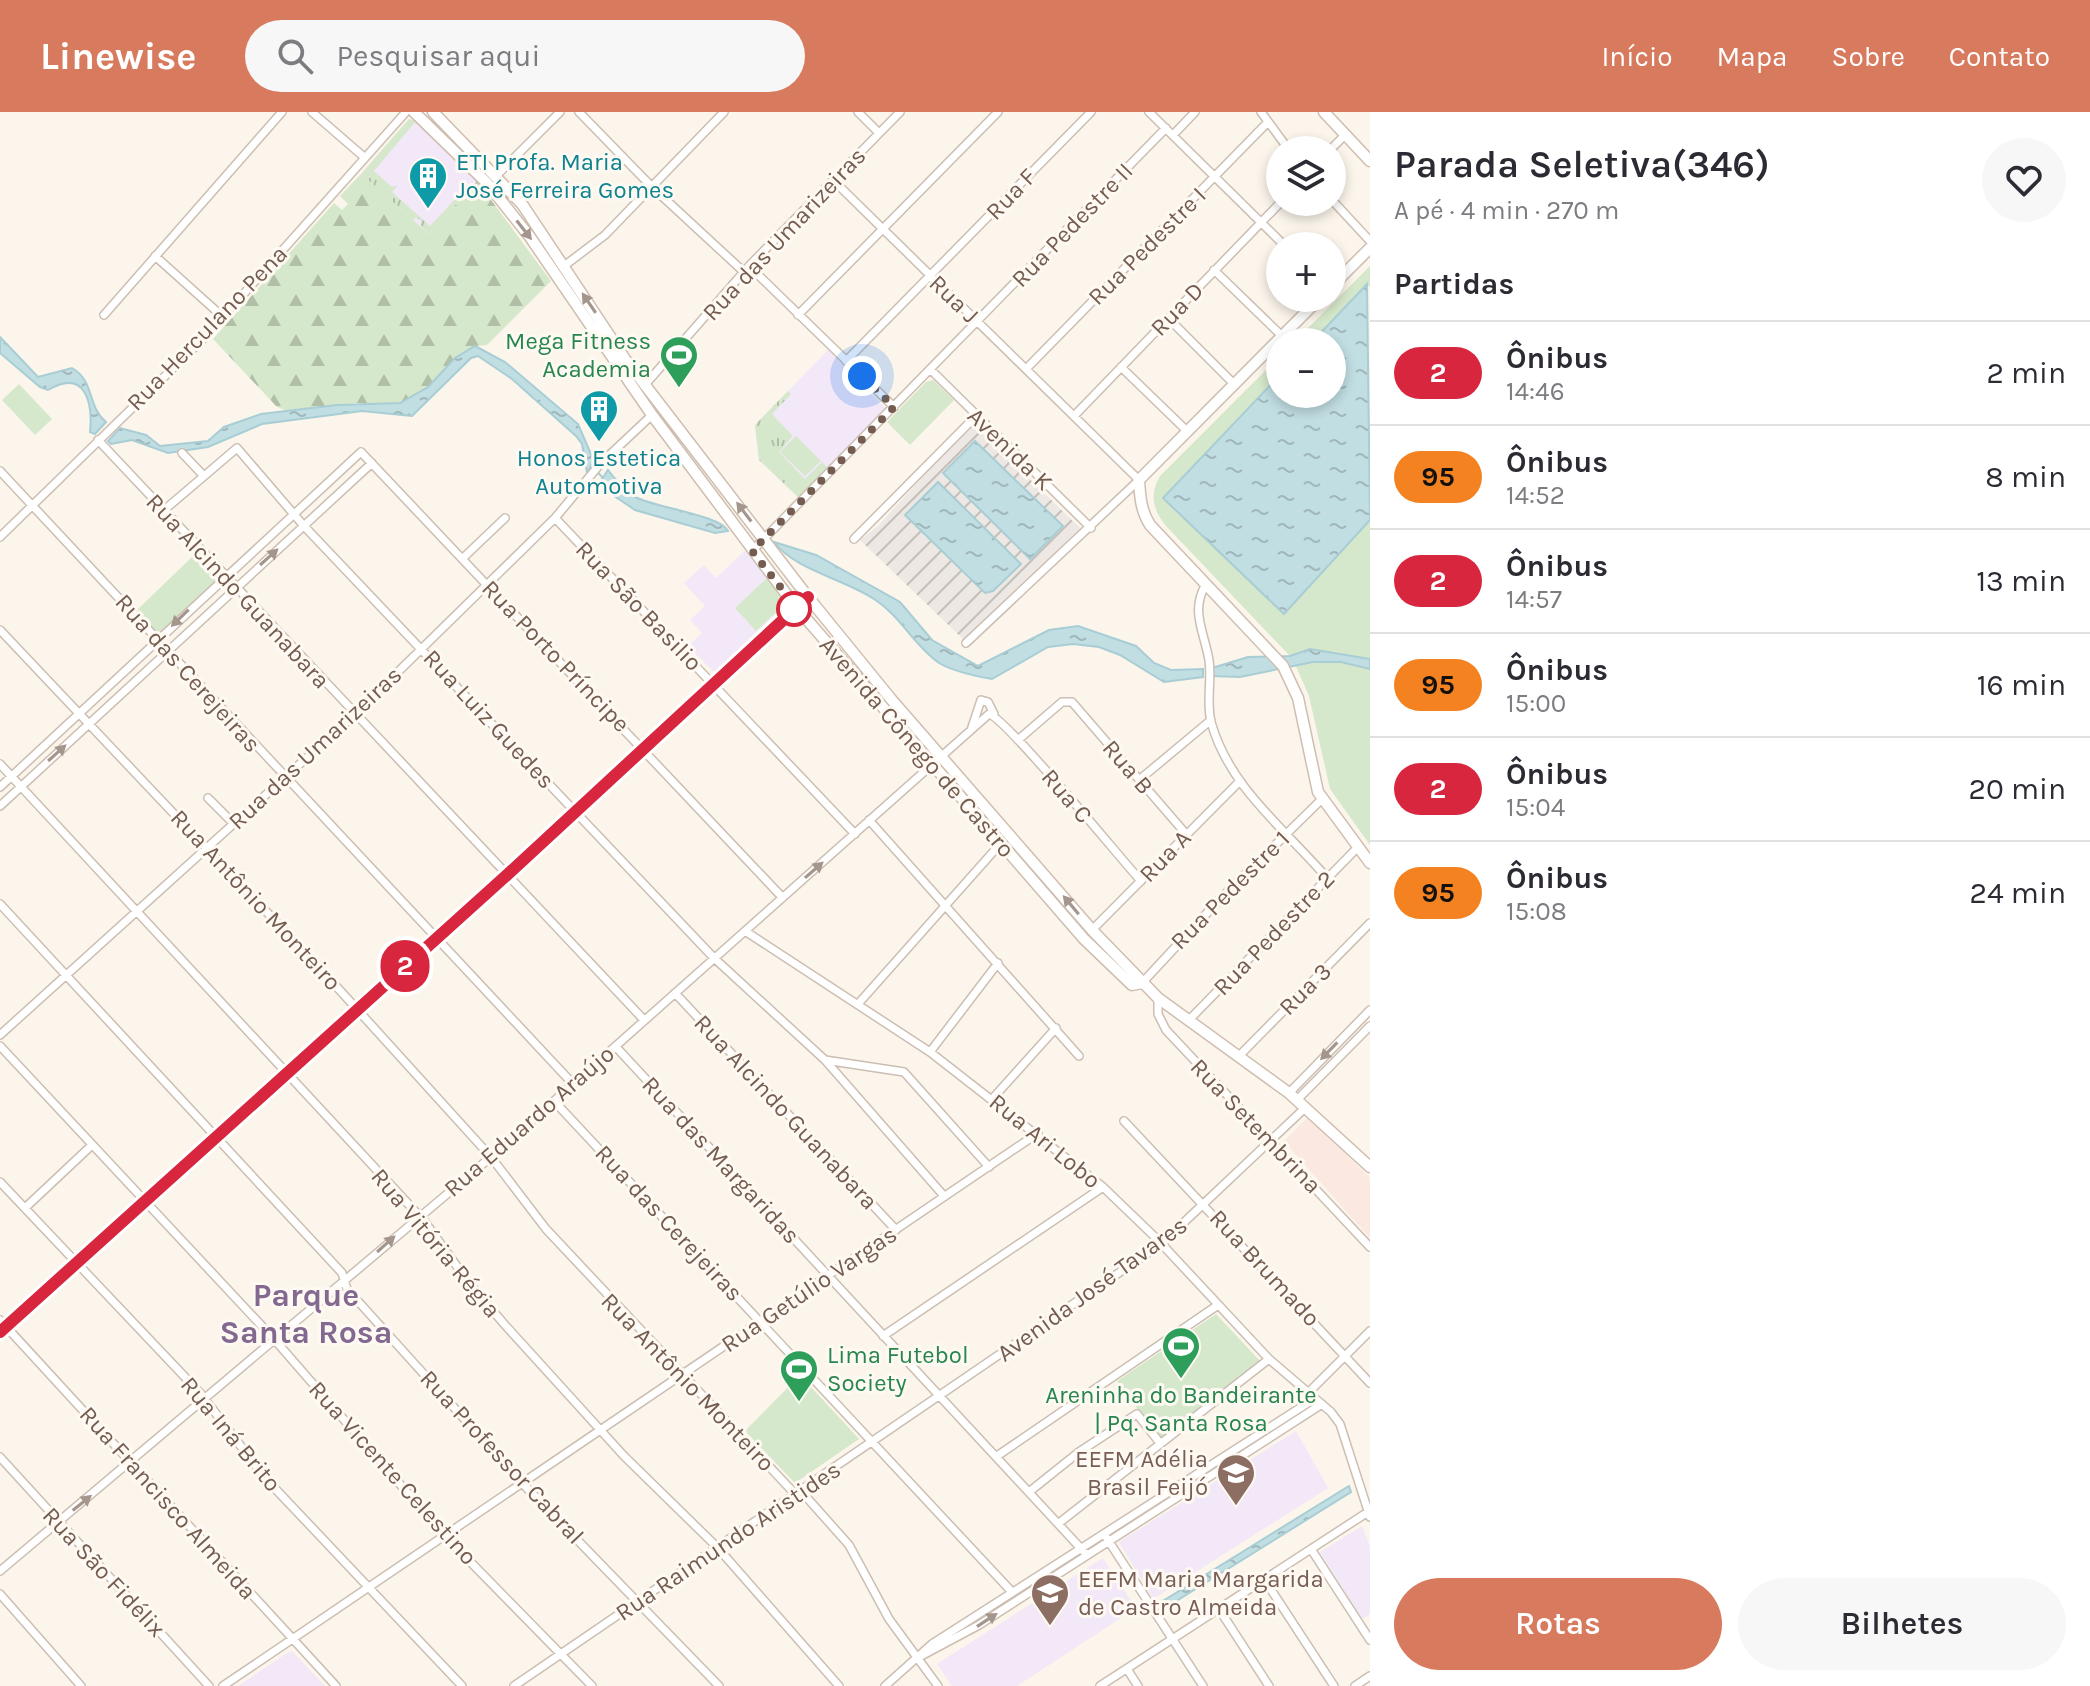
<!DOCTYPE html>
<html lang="pt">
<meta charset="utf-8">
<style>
:root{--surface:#fff;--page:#f7f7f7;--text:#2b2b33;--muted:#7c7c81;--line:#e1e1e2;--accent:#d87a5d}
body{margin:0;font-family:Karla,sans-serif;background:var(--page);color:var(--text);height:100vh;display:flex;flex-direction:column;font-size:30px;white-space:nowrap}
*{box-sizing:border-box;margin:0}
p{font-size:26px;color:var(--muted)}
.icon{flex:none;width:44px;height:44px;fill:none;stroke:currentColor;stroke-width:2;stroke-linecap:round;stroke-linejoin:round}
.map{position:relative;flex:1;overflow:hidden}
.details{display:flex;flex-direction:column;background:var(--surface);width:720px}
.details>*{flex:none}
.badge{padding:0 16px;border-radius:26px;font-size:28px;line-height:52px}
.controls{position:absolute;left:1266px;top:24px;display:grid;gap:16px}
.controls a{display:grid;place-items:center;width:80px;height:80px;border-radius:50%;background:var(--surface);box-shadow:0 4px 12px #0003;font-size:40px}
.you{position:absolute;width:40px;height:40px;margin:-20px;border:6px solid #fff;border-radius:50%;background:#1a73e8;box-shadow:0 0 0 12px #1a73e833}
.map>.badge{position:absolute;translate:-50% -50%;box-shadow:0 0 0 4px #fff}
h2{padding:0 24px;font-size:30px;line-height:72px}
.round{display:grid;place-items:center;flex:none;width:84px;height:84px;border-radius:42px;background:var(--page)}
.headline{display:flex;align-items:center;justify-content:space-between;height:136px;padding:0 24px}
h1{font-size:38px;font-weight:600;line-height:60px}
.primary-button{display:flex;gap:16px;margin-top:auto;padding:16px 24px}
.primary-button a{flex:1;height:92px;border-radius:48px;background:var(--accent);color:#fff;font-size:32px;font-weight:600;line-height:92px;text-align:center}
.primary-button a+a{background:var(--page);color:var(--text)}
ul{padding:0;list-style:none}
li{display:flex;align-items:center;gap:24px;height:104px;padding:0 24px;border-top:2px solid var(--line)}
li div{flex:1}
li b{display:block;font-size:30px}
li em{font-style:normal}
li .badge{min-width:88px;font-weight:700;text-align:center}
header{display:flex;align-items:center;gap:48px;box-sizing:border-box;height:112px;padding:0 40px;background:var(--accent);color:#fff}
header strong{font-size:38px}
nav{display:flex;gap:44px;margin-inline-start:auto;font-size:28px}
.search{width:560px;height:72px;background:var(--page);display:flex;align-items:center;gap:20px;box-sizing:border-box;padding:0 28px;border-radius:44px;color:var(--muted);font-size:30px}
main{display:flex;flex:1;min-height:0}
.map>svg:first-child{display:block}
.commercial{fill:#fae8e1}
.industrial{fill:url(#industrial-furrows)}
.education{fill:#f2e8f8}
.grass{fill:url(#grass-tufts)}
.forest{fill:url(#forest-firs)}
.green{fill:#d6e8cb}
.water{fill:url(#water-ripples);stroke:#a8cdd4;stroke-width:2}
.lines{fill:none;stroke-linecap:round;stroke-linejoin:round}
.stream{stroke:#a8cdd4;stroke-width:2}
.street-casing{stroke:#ccbeb2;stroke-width:10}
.secondary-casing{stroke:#cfbeb0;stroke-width:13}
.street{stroke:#fff;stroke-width:7}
.secondary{stroke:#fff;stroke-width:10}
.oneway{fill:#a5968d}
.line-casing{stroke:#fff;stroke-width:18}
.line{stroke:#d7263d;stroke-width:12}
.walk{stroke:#745d50;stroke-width:8;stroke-dasharray:0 14.4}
.stop-dot{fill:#fff;stroke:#d7263d;stroke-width:4}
.labels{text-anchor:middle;stroke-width:6;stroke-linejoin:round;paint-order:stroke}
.culture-label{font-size:24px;fill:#0d838f;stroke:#fef9f2;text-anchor:start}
.street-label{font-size:24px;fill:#745d50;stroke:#fef9f2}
.leisure-label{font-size:24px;fill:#27864d;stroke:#fef9f2;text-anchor:end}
.education-label{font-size:24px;fill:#785e54;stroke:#fef9f2;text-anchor:end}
.district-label{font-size:32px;font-weight:bold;fill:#83688f;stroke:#fef9f2}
</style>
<header>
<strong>Linewise</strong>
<div class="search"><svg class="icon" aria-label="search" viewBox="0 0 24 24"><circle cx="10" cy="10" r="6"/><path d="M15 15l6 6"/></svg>Pesquisar aqui</div>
<nav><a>Início</a><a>Mapa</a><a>Sobre</a><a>Contato</a></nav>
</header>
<main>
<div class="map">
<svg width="1370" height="1574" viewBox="0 0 1370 1574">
<defs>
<pattern id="industrial-furrows" width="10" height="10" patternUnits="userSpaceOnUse" patternTransform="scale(2)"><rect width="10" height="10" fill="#ede8e3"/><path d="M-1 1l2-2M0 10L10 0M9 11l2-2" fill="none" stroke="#c5bfba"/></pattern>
<pattern id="grass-tufts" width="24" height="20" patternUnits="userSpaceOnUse" patternTransform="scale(2)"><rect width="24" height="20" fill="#d6e8cb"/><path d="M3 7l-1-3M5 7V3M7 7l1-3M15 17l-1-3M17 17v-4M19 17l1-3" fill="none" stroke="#b2bfa7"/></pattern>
<pattern id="forest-firs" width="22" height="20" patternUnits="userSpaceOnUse" patternTransform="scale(2)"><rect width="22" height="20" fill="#d6e8cb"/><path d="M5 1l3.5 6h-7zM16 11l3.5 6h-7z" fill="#b2bfa7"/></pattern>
<pattern id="water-ripples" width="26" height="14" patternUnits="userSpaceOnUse" patternTransform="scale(2)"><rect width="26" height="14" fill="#c1dee3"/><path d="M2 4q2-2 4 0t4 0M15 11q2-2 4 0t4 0" fill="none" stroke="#a1b7ba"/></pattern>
</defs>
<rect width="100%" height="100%" fill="#fbf5eb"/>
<path class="commercial" d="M1308 1005 1370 1066V1126L1284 1029Z"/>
<path class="industrial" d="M972 311 1080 416 965 529 860 428 878 414Z"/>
<path class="education" d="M409 7 416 9 477 69 429 122 361 62Z
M828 238 886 297 799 386 759 348 755 313Z
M748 436 789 489 714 560 688 534 702 521 690 508 705 494 684 471 704 453 716 466Z
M1296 1319 1328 1376 1153 1487 1119 1430Z
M1362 1414 1370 1435V1502L1362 1507 1320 1440Z
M1103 1446 1136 1496 1017 1574H952L937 1552Z
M292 1539 325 1574H238L290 1539Z"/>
<path class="grass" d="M409 7 416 9 374 59 392 75 398 73 392 80 430 114 458 84 461 87 429 122 421 114V109L416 105 413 108 361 62Z
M788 279 791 282 772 302 793 324 779 340 805 367 822 350 828 356 799 386 759 348 755 313Z"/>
<path class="forest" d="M361 62 429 122 477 69 551 169 487 233 475 234 455 246 428 275 400 291H355L287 299 277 295 213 227 334 91 342 98 348 92 340 84Z"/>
<path class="green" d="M1370 154V175L1367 173 1312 230H1294Z
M1280 244V263L1163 386 1284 502 1370 408V547L1311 537 1290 544 1166 414C1153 398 1149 383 1160 364Z
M933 268 954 288 910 333 887 310 926 270Z
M19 272 52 307 35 323 2 288Z
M796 324 821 349 805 364 780 340Z
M194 443 216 468 157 524 135 500Z
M767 466 788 489 756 519 735 496Z
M1341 550 1370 557V733L1330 677 1309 584 1295 552Z
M1216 1202 1261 1250 1160 1327 1117 1269Z
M800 1263 859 1327 795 1371 745 1319Z"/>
<path class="water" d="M1367 172 1370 408 1284 502 1163 386 1280 263V282H1332V230H1312Z
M0 225 38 265 72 256C95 269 87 295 106 310L95 322 90 320C93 290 85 256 48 278L40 275 0 241Z
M475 234 505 250 578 312 594 349 587 361 582 332 576 324 512 267 478 244 471 246 412 304 362 299 262 312 208 335 168 341 132 328 111 332 108 329 120 316 146 323 160 334 208 329 224 315 261 302 337 293 400 291 428 275 455 246Z
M975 329 1063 414 1030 447 943 361Z
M608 358C616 368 624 378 635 385 656 396 720 403 728 419L715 421 635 398 598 373Z
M938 370 1021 452 993 479 985 481 905 403Z
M774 430 816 443 900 490 932 528 978 554 1049 518 1078 514 1136 534 1154 551 1171 558 1203 557V565L1164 570 1120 543 1099 535 1073 532 1048 535 992 567C975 564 954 560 939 551 913 533 901 504 874 487 844 467 795 458 774 430Z
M1310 537 1370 547V557L1341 550H1313L1240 565 1212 564V556L1248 545 1290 544Z
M1349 1374 1351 1380 1162 1498 1158 1492Z"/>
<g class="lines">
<path class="stream" d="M591 353 603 366"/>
<defs>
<path id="street" d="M312 0 364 45
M579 0 652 75 744 160
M858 0 879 21
M1149 0 1285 134
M1261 0 1289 38
M1173 23 1195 0
M1330 38 1345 23
M496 64 560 0
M834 69 1139 368 966 531
M1332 88 1370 129
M155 144 223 205
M564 154 605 123 724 0
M749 154 894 295
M1214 158 1282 224
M104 203 282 0
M798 203 998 0
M1168 206 1234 272
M846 249 1091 0
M1121 255 1187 319
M1026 257 1267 11
M931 258 1091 416
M644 274 749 154 900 0
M1074 304 1281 90
M98 328 644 908
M182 341 202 362
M0 359 573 972
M163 399 237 336 304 414 714 846 825 948 944 1084
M555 406 855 722
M0 425 205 225 406 0
M854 427 976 304
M752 439 1166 16
M463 446 505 406
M1206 472C1190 499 1204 519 1209 548 1212 569 1206 589 1211 610 1229 675 1284 716 1327 766
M0 518 316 852 491 1045 546 1117 796 1383
M971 618 981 588 988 590 994 602
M1018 628 1062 590H1072L1186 722
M0 652 425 1110 469 1171 505 1213 624 1344 717 1435 839 1574
M1139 668 1211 608
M0 675 361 340 782 785
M208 686 234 712
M0 694 372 351
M869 708 1079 944
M0 792 342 1161 347 1177 523 1372 719 1574
M1092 818 1238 671
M745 819 930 940 1103 1075 1157 1127 1269 1247 1331 1300 1340 1312 1370 1405
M1142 871 1220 787 1322 687
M675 881 896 1118
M1158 886V902L1166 918 1370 1135
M858 892 1001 731
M1190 907 1358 735
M0 923 354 603 555 406 601 351 652 303
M0 934 274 1227 445 1424 592 1574
M616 935 1087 1443
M930 940 998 851
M1239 944 1370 811
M825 948 904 960 989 1055
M1289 981 1370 898
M993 986 1056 916
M1297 988 1370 914
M554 989 1012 1480
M1124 1009 1370 1271
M0 1070 201 1282 266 1367 462 1574
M25 1096 92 1033
M0 1208 336 1574
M0 1220 507 763 808 485
M883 1224 1103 1075
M1307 1282 1370 1219
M997 1344 1218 1193
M0 1345 209 1574
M801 1379 849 1433 889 1507 938 1574
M1029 1380 1079 1340 1137 1302 1160 1331
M1059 1411 1269 1247
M1106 1425 1203 1574
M1311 1437 1370 1528
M0 1459 491 1045 989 602C1006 606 1120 746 1141 769
M1264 1467 1334 1574
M0 1482 81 1574
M1219 1497 1269 1574
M921 1544 979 1513 1322 1292
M1127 1557 1138 1574
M223 1574 1038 1021
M514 1574 1161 1132 1306 995
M885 1574 932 1532 1314 1287
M1100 1574 1368 1400
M1355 1574 1370 1564"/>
<path id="secondary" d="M414 0 487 71 530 125 652 303 796 495 1084 827 1132 873 1142 871
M433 0 522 92 625 247 808 485 891 587 1092 818 1158 886 1289 981 1370 1055
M1324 0 1370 49
M1332 174 1370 136
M1320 186 1139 368C1140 385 1141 399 1150 413L1283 554 1298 586 1318 680 1370 751"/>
</defs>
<use href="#street" class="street-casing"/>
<use href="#secondary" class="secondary-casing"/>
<use href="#street" class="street"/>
<use href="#secondary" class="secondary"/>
</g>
<defs><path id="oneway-solid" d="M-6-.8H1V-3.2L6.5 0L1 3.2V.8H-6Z" transform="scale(2)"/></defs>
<g class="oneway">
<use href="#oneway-solid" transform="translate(524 118) rotate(52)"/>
<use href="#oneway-solid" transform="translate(589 191) rotate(-124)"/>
<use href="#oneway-solid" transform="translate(744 400) rotate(-127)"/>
<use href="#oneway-solid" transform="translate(269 445) rotate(-42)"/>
<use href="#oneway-solid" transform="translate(180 506) rotate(136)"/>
<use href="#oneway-solid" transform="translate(57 641) rotate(-42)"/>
<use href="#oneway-solid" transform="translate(814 758) rotate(-41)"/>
<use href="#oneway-solid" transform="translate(1071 793) rotate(-130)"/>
<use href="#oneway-solid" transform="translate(1329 939) rotate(134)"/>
<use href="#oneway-solid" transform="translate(386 1132) rotate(-42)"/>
<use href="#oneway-solid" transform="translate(82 1391) rotate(-39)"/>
<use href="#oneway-solid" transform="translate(987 1508) rotate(-33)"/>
</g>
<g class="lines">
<defs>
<path id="line" d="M0 1220 507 763 808 485"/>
</defs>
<use href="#line" class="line-casing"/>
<use href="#line" class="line"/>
<path class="walk" d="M794 497 796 495 752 439 894 295 862 264"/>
</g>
<defs>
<symbol id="building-pin" viewBox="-11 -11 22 30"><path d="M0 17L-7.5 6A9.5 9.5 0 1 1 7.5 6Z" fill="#0f9aa8" stroke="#fef9f2"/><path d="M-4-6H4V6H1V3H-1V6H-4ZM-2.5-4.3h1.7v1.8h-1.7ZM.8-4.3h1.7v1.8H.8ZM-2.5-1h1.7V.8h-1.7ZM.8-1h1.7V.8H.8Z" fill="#fff"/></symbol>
<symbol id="stadium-pin" viewBox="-11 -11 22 30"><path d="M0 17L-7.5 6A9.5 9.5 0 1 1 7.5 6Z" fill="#2e9e5b" stroke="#fef9f2"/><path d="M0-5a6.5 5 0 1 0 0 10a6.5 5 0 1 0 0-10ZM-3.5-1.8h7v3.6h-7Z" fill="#fff"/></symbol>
<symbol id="school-pin" viewBox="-11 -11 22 30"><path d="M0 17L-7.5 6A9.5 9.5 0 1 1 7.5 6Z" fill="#8d6e63" stroke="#fef9f2"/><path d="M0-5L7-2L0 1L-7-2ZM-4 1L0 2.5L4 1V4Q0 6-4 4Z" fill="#fff"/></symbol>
</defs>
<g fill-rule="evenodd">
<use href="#building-pin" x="406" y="42" width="44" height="60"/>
<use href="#stadium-pin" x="657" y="221" width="44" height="60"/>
<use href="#building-pin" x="577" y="275" width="44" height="60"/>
<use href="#stadium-pin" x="1159" y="1212" width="44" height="60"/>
<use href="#stadium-pin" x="777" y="1235" width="44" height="60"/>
<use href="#school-pin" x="1214" y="1339" width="44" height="60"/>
<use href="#school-pin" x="1028" y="1459" width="44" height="60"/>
</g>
<circle class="stop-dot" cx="794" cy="497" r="16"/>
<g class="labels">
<g class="culture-label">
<text x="456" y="58">ETI Profª. Maria<tspan x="456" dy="28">José Ferreira Gomes</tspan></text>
<text x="599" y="354" text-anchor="middle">Honos Estetica<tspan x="599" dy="28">Automotiva</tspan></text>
</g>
<g class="street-label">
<text transform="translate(1011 82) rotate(-46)" y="8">Rua F</text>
<text transform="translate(1072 113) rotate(-46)" y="8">Rua Pedestre II</text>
<text transform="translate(784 122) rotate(-47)" y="8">Rua das Umarizeiras</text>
<text transform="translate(1147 134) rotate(-45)" y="8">Rua Pedestre I</text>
<text transform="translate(954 187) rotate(44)" y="8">Rua J</text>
<text transform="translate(1177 197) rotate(-46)" y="8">Rua D</text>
<text transform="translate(207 216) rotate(-46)" y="8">Rua Herculano Pena</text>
<text transform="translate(1010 337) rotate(44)" y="8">Avenida K</text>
<text transform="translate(238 479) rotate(47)" y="8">Rua Alcindo Guanabara</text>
<text transform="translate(639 494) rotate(46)" y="8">Rua São Basilio</text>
<text transform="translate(556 544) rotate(46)" y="8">Rua Porto Príncipe</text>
<text transform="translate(188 561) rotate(48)" y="8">Rua das Cerejeiras</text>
<text transform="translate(489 607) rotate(47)" y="8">Rua Luiz Guedes</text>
<text transform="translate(917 635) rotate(49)" y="8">Avenida Cônego de Castro</text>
<text transform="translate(315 636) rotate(-43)" y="8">Rua das Umarizeiras</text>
<text transform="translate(1128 655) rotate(49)" y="8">Rua B</text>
<text transform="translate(1067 684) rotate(49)" y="8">Rua C</text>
<text transform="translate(1165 744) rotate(-46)" y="8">Rua A</text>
<text transform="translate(1230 778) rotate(-45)" y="8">Rua Pedestre 1</text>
<text transform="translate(256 788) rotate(47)" y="8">Rua Antônio Monteiro</text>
<text transform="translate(1274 821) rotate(-46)" y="8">Rua Pedestre 2</text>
<text transform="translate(1305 877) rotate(-45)" y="8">Rua 3</text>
<text transform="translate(786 1000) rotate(47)" y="8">Rua Alcindo Guanabara</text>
<text transform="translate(529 1009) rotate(-41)" y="8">Rua Eduardo Araújo</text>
<text transform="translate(1256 1014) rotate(46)" y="8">Rua Setembrina</text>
<text transform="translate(1045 1029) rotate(39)" y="8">Rua Ari Lobo</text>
<text transform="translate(721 1048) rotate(47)" y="8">Rua das Margaridas</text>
<text transform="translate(669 1111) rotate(47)" y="8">Rua das Cerejeiras</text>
<text transform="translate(436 1131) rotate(50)" y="8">Rua Vitória Régia</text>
<text transform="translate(1265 1156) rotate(47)" y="8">Rua Brumado</text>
<text transform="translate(809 1177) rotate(-34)" y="8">Rua Getúlio Vargas</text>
<text transform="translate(1092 1177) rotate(-36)" y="8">Avenida José Tavares</text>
<text transform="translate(688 1270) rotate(46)" y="8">Rua Antônio Monteiro</text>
<text transform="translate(231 1322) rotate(50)" y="8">Rua Iná Brito</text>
<text transform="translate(502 1345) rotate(47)" y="8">Rua Professor Cabral</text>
<text transform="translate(393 1361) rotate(48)" y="8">Rua Vicente Celestino</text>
<text transform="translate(168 1391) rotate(48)" y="8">Rua Francisco Almeida</text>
<text transform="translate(728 1429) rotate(-34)" y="8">Rua Raimundo Aristides</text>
<text transform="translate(104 1460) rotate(47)" y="8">Rua São Fidélix</text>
</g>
<g class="leisure-label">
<text x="651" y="237">Mega Fitness<tspan x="651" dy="28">Academia</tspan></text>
<text x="827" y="1251" text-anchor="start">Lima Futebol<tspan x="827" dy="28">Society</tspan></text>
<text x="1181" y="1291" text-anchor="middle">Areninha do Bandeirante<tspan x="1181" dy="28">| Pq. Santa Rosa</tspan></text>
</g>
<g class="education-label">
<text x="1208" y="1355">EEFM Adélia<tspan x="1208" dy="28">Brasil Feijó</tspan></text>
<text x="1078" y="1475" text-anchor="start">EEFM Maria Margarida<tspan x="1078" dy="28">de Castro Almeida</tspan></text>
</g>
<g class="district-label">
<text x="306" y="1194">Parque<tspan x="306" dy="37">Santa Rosa</tspan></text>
</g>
</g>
</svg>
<div class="controls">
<a><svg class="icon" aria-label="layers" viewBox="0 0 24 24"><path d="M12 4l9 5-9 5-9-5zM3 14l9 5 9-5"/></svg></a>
<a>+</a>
<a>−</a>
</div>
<div class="you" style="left:862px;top:264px"></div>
<b class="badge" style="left:405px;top:854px;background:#d7263d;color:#fff">2</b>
</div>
<section class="details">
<div class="headline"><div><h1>Parada Seletiva(346)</h1><p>A pé · 4 min · 270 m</p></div><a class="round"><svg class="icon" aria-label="heart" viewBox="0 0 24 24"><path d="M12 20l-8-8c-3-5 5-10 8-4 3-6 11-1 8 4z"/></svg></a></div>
<h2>Partidas</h2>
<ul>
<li><span class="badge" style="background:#d7263d;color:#fff">2</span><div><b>Ônibus</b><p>14:46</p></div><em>2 min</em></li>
<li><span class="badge" style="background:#f58220;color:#111">95</span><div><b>Ônibus</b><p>14:52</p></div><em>8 min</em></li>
<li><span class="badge" style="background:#d7263d;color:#fff">2</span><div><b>Ônibus</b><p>14:57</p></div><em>13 min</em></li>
<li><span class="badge" style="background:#f58220;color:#111">95</span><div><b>Ônibus</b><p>15:00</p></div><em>16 min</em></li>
<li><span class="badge" style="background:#d7263d;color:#fff">2</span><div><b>Ônibus</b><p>15:04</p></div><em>20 min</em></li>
<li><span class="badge" style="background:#f58220;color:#111">95</span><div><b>Ônibus</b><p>15:08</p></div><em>24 min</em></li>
</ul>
<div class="primary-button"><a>Rotas</a><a>Bilhetes</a></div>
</section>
</main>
